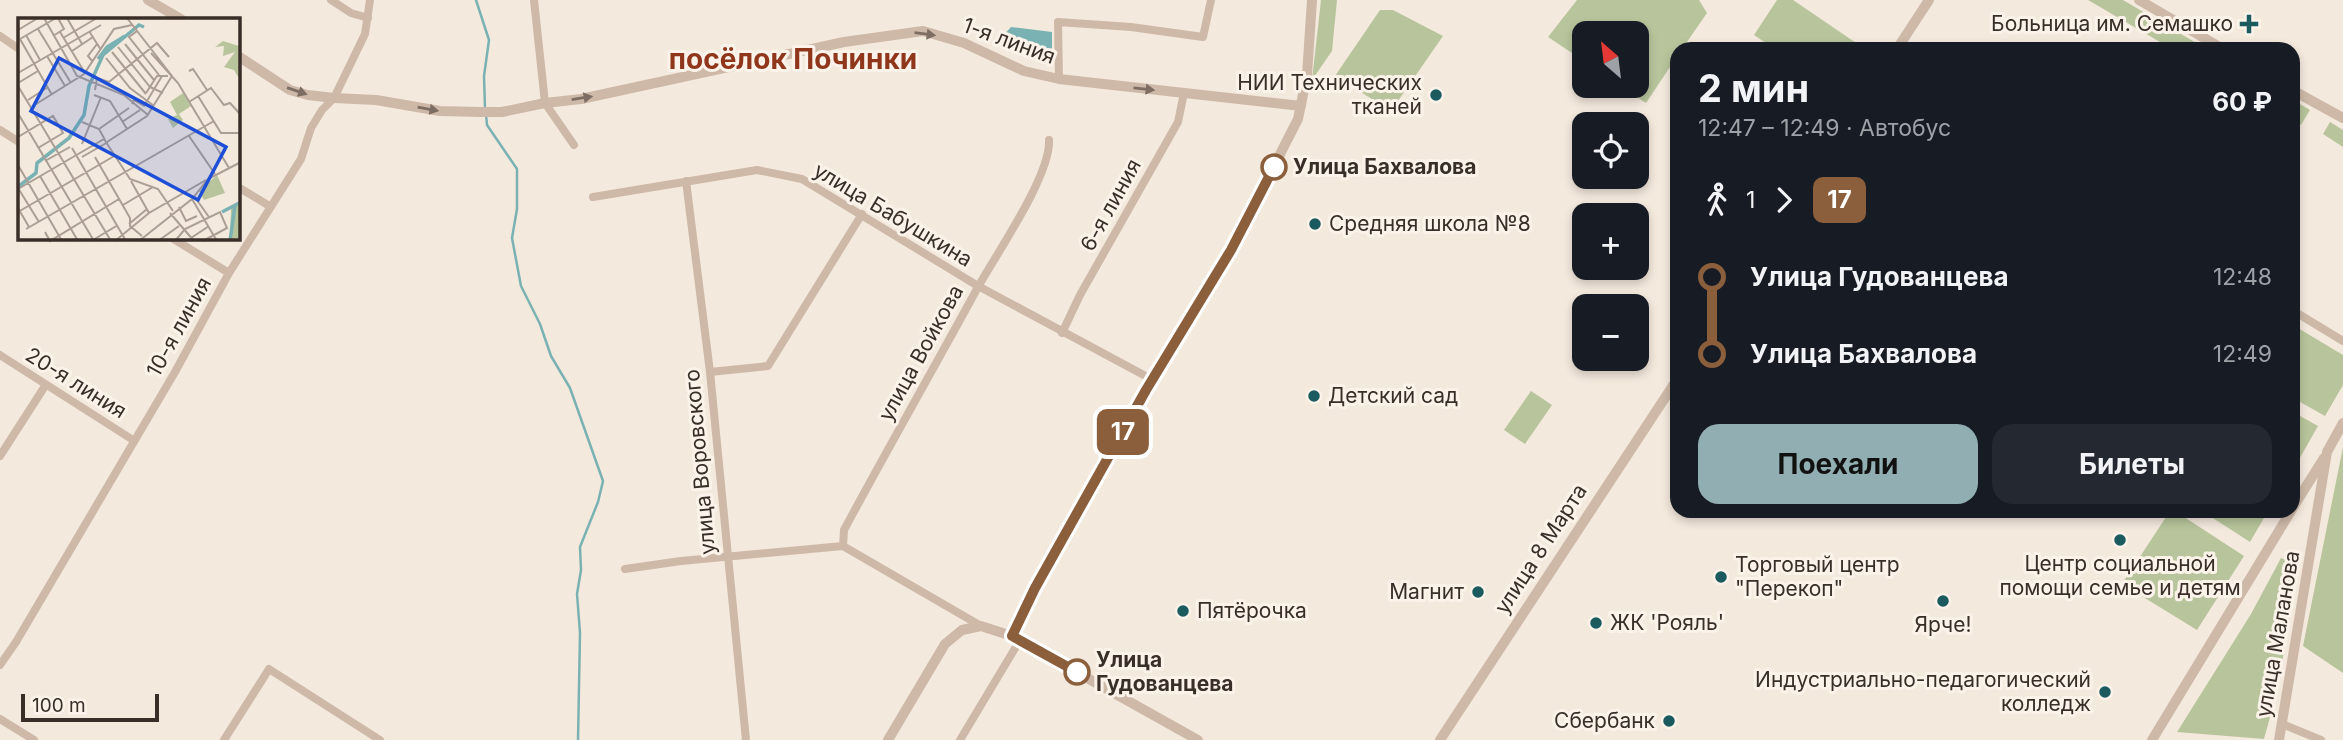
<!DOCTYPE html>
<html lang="ru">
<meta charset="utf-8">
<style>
:root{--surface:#171b24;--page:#242831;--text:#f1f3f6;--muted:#9ea1a6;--accent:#91afb2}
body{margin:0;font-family:Inter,sans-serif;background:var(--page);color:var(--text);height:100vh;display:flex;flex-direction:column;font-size:26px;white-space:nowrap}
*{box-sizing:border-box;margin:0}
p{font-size:23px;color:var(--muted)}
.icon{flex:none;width:38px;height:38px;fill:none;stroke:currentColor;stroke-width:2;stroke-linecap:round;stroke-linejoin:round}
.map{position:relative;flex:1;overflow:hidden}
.panel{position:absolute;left:1670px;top:42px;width:630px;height:476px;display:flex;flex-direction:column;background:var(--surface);border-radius:21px;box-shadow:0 4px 10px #0003}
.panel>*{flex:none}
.badge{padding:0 14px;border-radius:10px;font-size:24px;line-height:46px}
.needle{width:46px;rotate:332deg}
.tools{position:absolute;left:1572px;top:21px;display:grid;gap:14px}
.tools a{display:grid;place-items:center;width:77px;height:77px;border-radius:14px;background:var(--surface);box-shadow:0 4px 10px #0003;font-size:35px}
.scale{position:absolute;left:21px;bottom:18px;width:138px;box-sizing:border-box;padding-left:7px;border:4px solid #3a2e29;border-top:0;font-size:19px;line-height:24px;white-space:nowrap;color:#3a2e29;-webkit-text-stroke:5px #fbf3ea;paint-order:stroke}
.map>.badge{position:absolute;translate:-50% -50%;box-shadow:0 0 0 4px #fff}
.legs{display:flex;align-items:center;gap:10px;height:77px;padding:0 28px;font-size:23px}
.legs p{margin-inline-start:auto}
.summary{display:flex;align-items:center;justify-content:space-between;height:119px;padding:0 28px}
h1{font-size:38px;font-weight:700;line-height:52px}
.button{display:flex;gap:14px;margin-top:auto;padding:14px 28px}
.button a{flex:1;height:80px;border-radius:21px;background:var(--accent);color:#111;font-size:28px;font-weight:700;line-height:80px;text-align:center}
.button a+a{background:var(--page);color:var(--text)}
ul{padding:0 28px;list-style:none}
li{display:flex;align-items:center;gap:24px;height:77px;font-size:26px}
li i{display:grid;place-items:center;width:10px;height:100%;margin:0 9px;background:currentColor}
li i::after{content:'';width:18px;height:18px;margin:-9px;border:5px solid;border-radius:50%;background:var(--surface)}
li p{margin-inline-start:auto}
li:first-child i{background:linear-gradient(#0000 50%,currentColor 0)}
li:last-child i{background:linear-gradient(currentColor 50%,#0000 0)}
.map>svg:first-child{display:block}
.green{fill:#b8c59c}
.water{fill:#7ab2b4}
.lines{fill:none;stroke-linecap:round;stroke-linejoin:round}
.stream{stroke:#7ab2b4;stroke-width:2.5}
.minor{stroke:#ceb9a8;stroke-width:8}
.tertiary{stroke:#ceb9a8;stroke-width:10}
.oneway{fill:#7d6d62}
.line-1-casing{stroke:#fff;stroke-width:16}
.line-1{stroke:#8b5e3c;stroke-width:10}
.poi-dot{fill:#1b5b5f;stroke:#fbf3ea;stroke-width:2.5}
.stop-1-dot{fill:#fff;stroke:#8b5e3c;stroke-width:3.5}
.labels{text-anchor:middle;stroke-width:6;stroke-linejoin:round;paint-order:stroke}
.poi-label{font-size:21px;fill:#3a2e29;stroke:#fbf3ea;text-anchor:end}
.street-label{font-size:21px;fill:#3a2e29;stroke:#fbf3ea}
.stop-label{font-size:21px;font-weight:bold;fill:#3a2e29;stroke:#fbf3ea;text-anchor:start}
.district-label{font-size:28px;font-weight:bold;fill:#8f361b;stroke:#fbf3ea}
.inset-river{fill:none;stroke:#7ab2b4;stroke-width:3.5}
.inset-road{fill:none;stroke:#aa9e95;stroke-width:2}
.view{fill:#1d4ed8;fill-opacity:0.15;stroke:#1d4ed8;stroke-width:3.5}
.inset-edge{fill:none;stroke:#3a2e29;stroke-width:3.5}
</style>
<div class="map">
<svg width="2343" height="740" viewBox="0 0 2343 740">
<rect width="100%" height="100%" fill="#f4e9dd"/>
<path class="green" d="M1321 0H1337L1332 51 1312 80Z
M1577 0H1699L1707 13 1682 49H1676V58L1646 103 1620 86H1636V33H1584V61L1548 37Z
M1777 0H1793L1865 49H1775L1754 35Z
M2088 0H2123L2198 44 2195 49H2172Z
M1380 10H1393L1443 36 1391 111 1335 76Z
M2293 100 2310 110 2301 125 2293 120Z
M2330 122 2343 130V147L2323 134Z
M2293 325 2343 355V385L2325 416 2293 398Z
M1531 391 1552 405 1525 444 1504 430Z
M2293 412 2318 426 2293 470Z
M2343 447V673L2303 646Z
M2170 511H2175L2244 556 2197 630 2122 584Z
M2202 511H2268L2250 542Z
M2281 558 2297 564C2289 625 2281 680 2264 739L2177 732 2251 614Z"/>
<path class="water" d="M1011 27 1052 32V47L1048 59 1032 58 1008 50 1002 37Z"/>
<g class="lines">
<path class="stream" d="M476 0 489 40 484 76 485 108
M486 114 487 125 517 169V209L512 238 521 286 540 324 551 356 570 388 603 481 598 502 580 547 581 570 577 594 580 633 578 740"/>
<path class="minor" d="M331 0 351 13 368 18
M534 0 545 103 574 145
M0 36 19 49
M1059 79 1058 22 1131 27 1203 37 1211 0
M0 130 19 142
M686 181 710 372 746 740
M238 187 271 207
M593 197 757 170 802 179 978 286 1153 380
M172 238 229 273
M2292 310 2343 341
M1062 333 1080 295 1178 122 1184 93
M0 355 133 440
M710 372 768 366 862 214
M0 456 45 386
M843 546 844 530C888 448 934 368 978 287 997 253 1051 175 1049 140
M625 569 681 561 843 546 981 626
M0 665 16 642 175 372 229 273 301 159 311 128 322 110 334 98 365 34 370 0
M0 719 34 740
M2282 724 2321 740
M224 740 269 669 380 740
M960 740 1020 640"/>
<path class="tertiary" d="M148 0 181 19
M2139 0 2223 49
M1897 49 1929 0
M238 56 290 90 308 95 334 98 376 100 440 111 480 112H502L545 103 581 99 844 42 923 31 964 43 1024 71 1059 79 1301 106
M2292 90 2343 118
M2292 509 2324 458
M1012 636 1035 588 1146 390 1231 250 1298 119 1307 75 1312 0
M888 740 945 644 962 630 981 626 1012 636 1198 740
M1440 740 1676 381
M2152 740 2291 511
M2279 740 2327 452 2343 423"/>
</g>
<defs><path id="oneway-solid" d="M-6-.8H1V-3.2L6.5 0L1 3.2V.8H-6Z" transform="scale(1.75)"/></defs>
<g class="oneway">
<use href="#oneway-solid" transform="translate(925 34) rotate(7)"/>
<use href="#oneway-solid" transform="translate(1144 89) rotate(6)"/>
<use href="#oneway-solid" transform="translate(297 91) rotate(19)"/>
<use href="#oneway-solid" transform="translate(582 98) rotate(-9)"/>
<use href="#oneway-solid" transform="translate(428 109) rotate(10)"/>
</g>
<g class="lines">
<defs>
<path id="line-1" d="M1077 672 1012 636 1035 588 1146 390 1231 250 1274 167"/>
</defs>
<use href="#line-1" class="line-1-casing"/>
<use href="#line-1" class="line-1"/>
</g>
<g class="poi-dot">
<path d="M2245.5 13.5h7v7h7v7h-7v7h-7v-7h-7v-7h7z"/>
<circle cx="1436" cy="95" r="7"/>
<circle cx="1315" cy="224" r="7"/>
<circle cx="1314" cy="396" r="7"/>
<circle cx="2120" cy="540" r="7"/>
<circle cx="1721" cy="577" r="7"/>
<circle cx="1478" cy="592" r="7"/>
<circle cx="1943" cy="601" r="7"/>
<circle cx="1183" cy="611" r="7"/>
<circle cx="1596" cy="623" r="7"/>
<circle cx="2105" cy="692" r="7"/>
<circle cx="1669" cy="721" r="7"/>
</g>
<g class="stop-1-dot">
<circle cx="1274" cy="167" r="12"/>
<circle cx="1077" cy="672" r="12"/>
</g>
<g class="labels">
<g class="poi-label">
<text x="2233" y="31">Больница им. Семашко</text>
<text x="1422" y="90">НИИ Технических<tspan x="1422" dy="24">тканей</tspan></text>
<text x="1329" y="231" text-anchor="start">Средняя школа №8</text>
<text x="1328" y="403" text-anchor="start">Детский сад</text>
<text x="2120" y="571" text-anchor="middle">Центр социальной<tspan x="2120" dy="24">помощи семье и детям</tspan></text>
<text x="1735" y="572" text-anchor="start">Торговый центр<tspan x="1735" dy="24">"Перекоп"</tspan></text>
<text x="1464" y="599">Магнит</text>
<text x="1197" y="618" text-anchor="start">Пятёрочка</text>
<text x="1610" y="630" text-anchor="start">ЖК 'Рояль'</text>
<text x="1943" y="632" text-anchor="middle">Ярче!</text>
<text x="2091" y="687">Индустриально-педагогический<tspan x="2091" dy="24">колледж</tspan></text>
<text x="1655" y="728">Сбербанк</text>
</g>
<g class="street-label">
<text transform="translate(1009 41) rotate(20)" y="7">1-я линия</text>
<text transform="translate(1111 205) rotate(-61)" y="7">6-я линия</text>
<text transform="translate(893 215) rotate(31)" y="7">улица Бабушкина</text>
<text transform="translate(179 327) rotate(-61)" y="7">10-я линия</text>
<text transform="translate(921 353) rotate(-61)" y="7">улица Войкова</text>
<text transform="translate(76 383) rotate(32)" y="7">20-я линия</text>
<text transform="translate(700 462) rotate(-95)" y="7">улица Воровского</text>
<text transform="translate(1541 549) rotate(-57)" y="7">улица 8 Марта</text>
<text transform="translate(2278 634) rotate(-80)" y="7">улица Маланова</text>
</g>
<g class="stop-label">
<text x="1293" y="174">Улица Бахвалова</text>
<text x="1096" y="667">Улица<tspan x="1096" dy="24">Гудованцева</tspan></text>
</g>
<g class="district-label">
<text x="793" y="69">посёлок Починки</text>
</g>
</g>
<g transform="translate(18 18)">
<rect width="222" height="222" fill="#f4e9dd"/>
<path d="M205 23 221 28 222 62 216 52 206 49 217 34 205 38 206 28 197 29ZM165 75 173 88 161 96 165 102 155 110 150 101 159 97 152 84ZM199 157 207 175 186 182 181 173ZM222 185V222H212L213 190Z" fill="#b8c59c"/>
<path class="inset-river" d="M80 41 89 29 107 18M1 168 18 155 19 145 51 120 66 97 71 68 85 37 121 7 126 9M204 194 223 184M212 223 217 187"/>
<path class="inset-road" d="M26 0 59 58 106 77 130 97M49 0 64 26M109 0 154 58M20 11 53 65M0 12 20 0M71 13 83 32M119 13 111 19 141 57M42 14 67 55M8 17 22 42M35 18 46 11 40 0M45 20 79 0M2 21 34 77M2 21 38 0M107 26 136 62M100 29 132 69 145 75M54 33 75 19M94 34 128 76M133 35 160 65 211 150M29 38 47 68M88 40 112 70 136 88M75 44 70 38 79 26M171 53 175 51 189 72M0 55 83 7M0 65 20 53M0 68 93 223M77 72 79 60 91 64 139 25 151 39M128 75 139 58H150M76 77 92 83 109 111M180 78 203 115H223M10 82 30 69M171 84 193 70 206 87 212 85 223 97M114 86 116 82 126 88 144 58M15 88 66 56 96 11 114 7M1 97 76 223M64 104 81 111 87 122M104 104 122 92M81 111 111 90M171 118 197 156M0 119 35 98 45 115 20 130M89 124 129 98 154 58M64 126 83 79M54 130 108 223M64 139 90 124M77 139 112 200V208L124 218M27 143 52 129M0 147 44 223M22 158 60 223M113 163 131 195M0 170 21 204M0 171 86 121 112 161 140 171 155 193M176 178 191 199M174 181 199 223M105 187 135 169M161 189 168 203 179 198M0 190 11 209M0 194 98 137M152 195 176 223M111 206 129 191M8 211 196 103M27 214 32 223 101 181M173 220 191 208M75 222 100 207M97 223 131 195 188 162M121 223 174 181 190 161 223 144M140 223 161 208M157 223 167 211 202 194 209 210 185 223"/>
<path class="view" d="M41 40 208 129 180 182 13 93Z"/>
<rect width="222" height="222" class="inset-edge"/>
</g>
</svg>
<div class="tools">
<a><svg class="needle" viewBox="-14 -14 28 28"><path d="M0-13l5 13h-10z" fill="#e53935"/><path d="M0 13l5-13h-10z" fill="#9ea1a6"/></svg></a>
<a><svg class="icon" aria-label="locate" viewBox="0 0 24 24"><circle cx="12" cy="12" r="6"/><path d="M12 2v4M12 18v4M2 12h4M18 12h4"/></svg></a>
<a>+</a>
<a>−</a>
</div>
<div class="scale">100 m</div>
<b class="badge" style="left:1123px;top:432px;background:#8b5e3c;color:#fff">17</b>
<section class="panel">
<div class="summary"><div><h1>2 мин</h1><p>12:47 – 12:49 · Автобус</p></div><b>60 ₽</b></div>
<div class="legs"><svg class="icon" aria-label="walk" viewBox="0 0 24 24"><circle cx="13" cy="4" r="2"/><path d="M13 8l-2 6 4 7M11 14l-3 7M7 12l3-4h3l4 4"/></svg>1<svg class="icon" aria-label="forward" viewBox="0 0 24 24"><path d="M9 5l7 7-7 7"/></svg><b class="badge" style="background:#8b5e3c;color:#fff">17</b></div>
<ul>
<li><i style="color:#8b5e3c"></i><b>Улица Гудованцева</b><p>12:48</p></li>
<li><i style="color:#8b5e3c"></i><b>Улица Бахвалова</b><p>12:49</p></li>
</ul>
<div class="button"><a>Поехали</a><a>Билеты</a></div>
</section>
</div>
